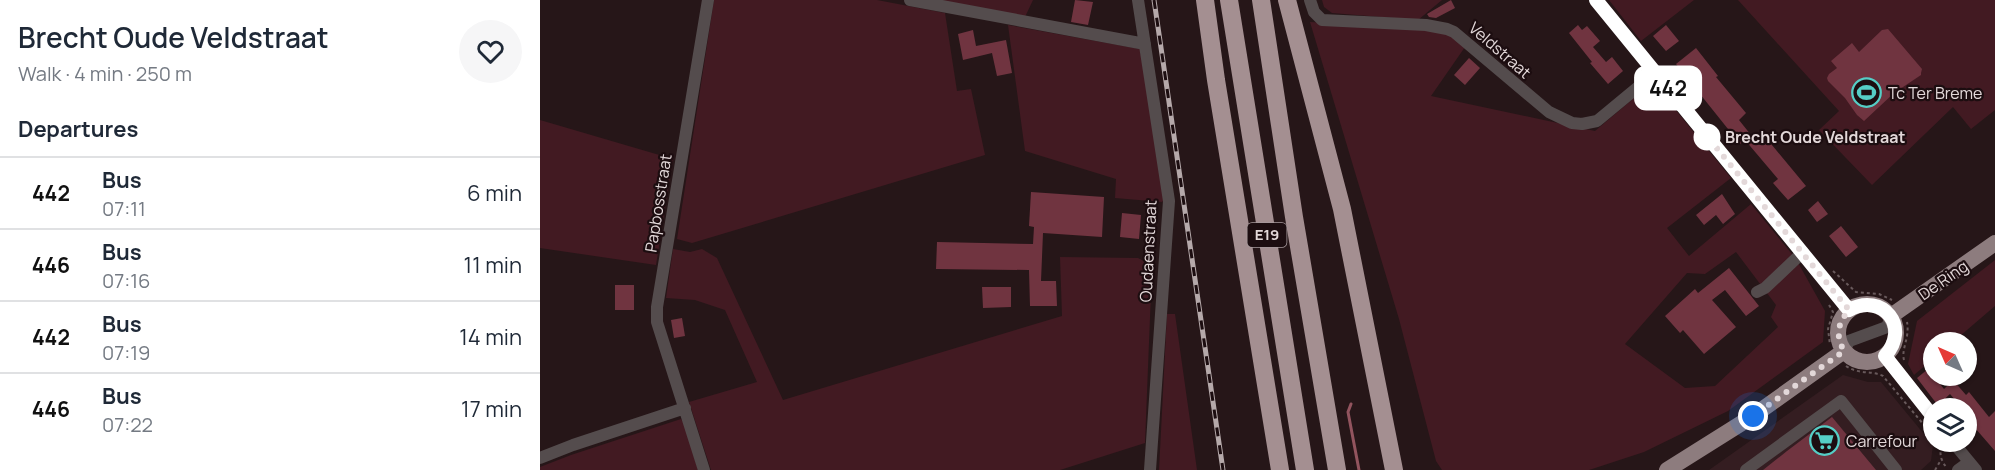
<!DOCTYPE html>
<meta charset="utf-8">
<style>
:root{--surface:#fff;--page:#f6f6f7;--text:#1f2937;--muted:#747a83;--line:#e0e1e3}
body{margin:0;font-family:Manrope,sans-serif;background:var(--page);color:var(--text);height:100vh;display:flex;flex-direction:column;font-size:22px;white-space:nowrap}
*{box-sizing:border-box;margin:0}
p{font-size:20px;color:var(--muted)}
.icon{flex:none;width:33px;height:33px;fill:none;stroke:currentColor;stroke-width:2;stroke-linecap:round;stroke-linejoin:round}
.map{position:relative;flex:1;overflow:hidden}
.drawer{display:flex;flex-direction:column;background:var(--surface);width:540px}
.drawer>*{flex:none}
.badge{padding:0 12px;border-radius:9px;font-size:21px;line-height:39px}
.needle{width:39px;rotate:315deg}
.fabs{position:absolute;left:1383px;top:332px;display:grid;gap:12px}
.fabs a{display:grid;place-items:center;width:54px;height:54px;border-radius:50%;background:var(--surface);box-shadow:0 2px 4px #0004;font-size:30px}
.you{position:absolute;width:30px;height:30px;margin:-15px;border:4px solid #fff;border-radius:50%;background:#1a73e8;box-shadow:0 0 0 9px #1a73e833}
.map>.badge{position:absolute;translate:-50% -50%;box-shadow:0 0 0 3px #fff}
h2{padding:0 18px;font-size:22px;line-height:54px}
.round{display:grid;place-items:center;flex:none;width:63px;height:63px;border-radius:32px;background:var(--page)}
.headline{display:flex;align-items:center;justify-content:space-between;height:102px;padding:0 18px}
h1{font-size:28px;font-weight:600;line-height:45px}
ul{padding:0;list-style:none}
li{display:flex;align-items:center;gap:18px;height:72px;padding:0 18px;border-top:2px solid var(--line)}
li div{flex:1}
li b{display:block;font-size:22px}
li em{font-style:normal}
li .badge{min-width:66px;font-weight:700;text-align:center}
main{display:flex;flex:1;min-height:0}
.map>svg:first-child{display:block}
.built{fill:#341d21}
.green{fill:#421a22;fill-rule:evenodd}
.lines{fill:none;stroke-linecap:round;stroke-linejoin:round}
.stream{stroke:#92545e;stroke-width:3}
.building{fill:#703440}
.path{stroke:#68595b;stroke-width:2;stroke-dasharray:3 3;stroke-linecap:butt}
.minor{stroke:#544c4d;stroke-width:12}
.major{stroke:#8d7c7e;stroke-width:16}
.highway{stroke:#a48f91;stroke-width:18}
.rail-casing{stroke:#b5a9aa;stroke-width:5}
.rail{stroke:#1c0d10;stroke-width:3;stroke-dasharray:9;stroke-linecap:butt}
.line-casing{stroke:#fff;stroke-width:14}
.line{stroke:#fff;stroke-width:9}
.walk{stroke:#e3d8d9;stroke-width:6;stroke-dasharray:0 10.8}
.stop-dot{fill:#fff;stroke:#fff;stroke-width:3}
.labels{text-anchor:middle;stroke-width:4.5;stroke-linejoin:round;paint-order:stroke}
.shield{fill:#1c0d10;stroke:#a79b9d;stroke-width:1.5}
.shield-label{font-size:15px;font-weight:bold;fill:#e3d8d9}
.street-label{font-size:16px;fill:#e3d8d9;stroke:#1c0d10}
.poi-label{font-size:16px;fill:#e3d8d9;stroke:#1c0d10;text-anchor:start}
.stop-label{font-size:16px;font-weight:bold;fill:#e3d8d9;stroke:#1c0d10;text-anchor:start}
</style>
<main>
<section class="drawer">
<div class="headline"><div><h1>Brecht Oude Veldstraat</h1><p>Walk · 4 min · 250 m</p></div><a class="round"><svg class="icon" aria-label="heart" viewBox="0 0 24 24"><path d="M12 20l-8-8c-3-5 5-10 8-4 3-6 11-1 8 4z"/></svg></a></div>
<h2>Departures</h2>
<ul>
<li><span class="badge" style="background:#fff;color:#111">442</span><div><b>Bus</b><p>07:11</p></div><em>6 min</em></li>
<li><span class="badge" style="background:#fff;color:#111">446</span><div><b>Bus</b><p>07:16</p></div><em>11 min</em></li>
<li><span class="badge" style="background:#fff;color:#111">442</span><div><b>Bus</b><p>07:19</p></div><em>14 min</em></li>
<li><span class="badge" style="background:#fff;color:#111">446</span><div><b>Bus</b><p>07:22</p></div><em>17 min</em></li>
</ul>
</section>
<div class="map">
<svg width="1455" height="470" viewBox="0 0 1455 470">
<rect width="100%" height="100%" fill="#261618"/>
<path class="built" d="M1303 375 1328 382H1341L1393 445 1391 461 1381 470H1169Z"/>
<path class="green" d="M174 0H337L405 13 417 91 431 89 445 155 152 243 137 239Z
M398 0H493L485 17Z
M782 0H902L878 20 792 13 784 7Z
M1069 0H1154L1101 41Z
M1198 0H1455V110L1431 129 1413 107 1332 185 1279 130 1299 111Z
M770 22 897 29 915 38 925 47 891 96 1055 131 1113 82 1191 178 1127 228 1149 256 1211 204 1256 259 1285 311 1283 342 1188 411 1104 452 1049 470H902L896 461 859 319ZM1196 252 1236 305 1231 317 1238 327 1175 386 1145 388 1085 344 1147 273 1165 274Z
M468 25 600 49 624 200 622 202 575 198 576 179 485 151Z
M0 120 133 159 116 265 0 248Z
M133 249 150 252 162 249 177 258 243 400 522 316 520 257 598 258 615 267 611 292 605 443 520 470H171L149 402 217 382 185 310 155 300 126 298Z
M1455 260V306L1413 342H1394L1393 359 1374 375 1368 364 1377 321Z
M627 314H635L657 470H619Z
M141 419 145 425 158 470H0V467L31 455Z"/>
<g class="lines">
<path class="stream" d="M811 404 808 412 819 470"/>
</g>
<path class="building" d="M535 0 553 2 548 25 531 22Z
M911 0 915 8 896 18 889 17 887 14Z
M1038 25 1042 30 1047 26 1060 41 1053 47 1066 62 1072 57 1083 71 1068 84 1050 63 1052 62 1029 33Z
M1126 25 1139 41 1126 51 1113 36Z
M1348 29 1382 69 1381 73V75L1354 93 1324 121 1317 115 1305 98 1288 81 1287 78 1289 74 1297 68 1291 61 1312 43 1319 52 1342 30Z
M433 30 436 46 466 40 472 73 457 76 452 53 423 60 418 34Z
M1156 48 1178 76 1176 77 1206 113 1199 120 1219 145 1227 139 1266 186 1248 200 1233 183 1238 179 1205 140 1200 144 1136 64Z
M929 58 940 68 925 85 914 75Z
M491 192 564 197 562 237 503 233 501 281H516L517 306H490L489 270 396 269 397 242 493 244 494 227 489 226Z
M1182 194 1195 214 1183 224 1176 215 1164 225 1156 215Z
M1278 201 1288 214 1277 222 1268 210Z
M582 213 601 215 599 239 580 237Z
M1301 226 1318 247 1306 257 1289 236Z
M1189 268 1219 306 1206 316 1185 290 1172 300 1196 327 1164 354 1143 330 1140 333 1125 316 1155 289 1158 293Z
M75 285H94V310H75Z
M442 287H471V307L443 308Z
M142 318 145 336 134 338 131 320Z
M1388 369 1404 389 1413 380 1426 395 1429 392 1449 417 1455 411V451L1435 428 1437 426 1426 414V408H1422L1410 394 1398 405 1393 399 1377 378Z
M1292 417 1336 470H1223L1247 451Z"/>
<g class="lines">
<path class="path" d="M1293 271 1316 292 1339 294 1352 300
M1289 305 1293 312 1288 329 1290 345
M1364 360C1361 349 1370 338 1367 322
M1306 366C1319 375 1331 370 1343 376L1394 437
M1397 441C1404 451 1396 455 1407 468
M1395 470 1401 460"/>
<path class="minor" d="M370 0 605 44
M598 0 629 201 610 470
M770 0 774 12 782 20 886 25 907 29 914 32 1009 112 1032 123 1042 124 1057 121 1115 73
M1056 0 1309 310
M1217 292 1225 288 1263 252
M1304 351 1309 341 1347 327 1351 316
M1345 356 1394 418
M1412 441 1436 470
M0 458 33 445 145 408
M164 470 117 322V307L168 0
M1206 470 1301 401 1356 470
M1418 470 1429 462"/>
<path class="major" d="M1298 333a29 29 0 1 1 58 0a29 29 0 1 1-58 0Z
M1351 316 1455 243
M1127 470 1213 416 1304 351"/>
<path class="highway" d="M665 0 676 80 740 470
M689 0 765 470
M721 0 754 217 797 470
M747 0 802 209 854 470"/>
<defs>
<path id="rail" d="M614 0 683 470"/>
</defs>
<use href="#rail" class="rail-casing"/>
<use href="#rail" class="rail"/>
</g>
<g class="lines">
<defs>
<path id="line" d="M1056 0 1309 310C1343 292 1371 327 1345 356L1394 418"/>
</defs>
<use href="#line" class="line-casing"/>
<use href="#line" class="line"/>
<path class="walk" d="M1167 137 1162 130 1309 310C1298 323 1295 335 1304 351L1213 416"/>
</g>
<defs>
<symbol id="stadium-ring" viewBox="-11 -11 22 22"><circle r="9.5" fill="#1c0d10" stroke="#55cec6" stroke-width="1.5"/><path d="M0-5a6.5 5 0 1 0 0 10a6.5 5 0 1 0 0-10ZM-3.5-1.8h7v3.6h-7Z" fill="#55cec6"/></symbol>
<symbol id="supermarket-ring" viewBox="-11 -11 22 22"><circle r="9.5" fill="#1c0d10" stroke="#55cec6" stroke-width="1.5"/><path d="M-6-5.5h2.5l.6 2H6L4.5 2H-2.5L-4.4-4H-6ZM-1.5 3.2a1.3 1.3 0 1 0 .1 0ZM3 3.2a1.3 1.3 0 1 0 .1 0Z" fill="#55cec6"/></symbol>
</defs>
<g fill-rule="evenodd">
<use href="#stadium-ring" x="1310" y="76" width="33" height="33"/>
<use href="#supermarket-ring" x="1268" y="424" width="33" height="33"/>
</g>
<circle class="stop-dot" cx="1167" cy="137" r="12"/>
<g class="labels">
<rect class="shield" x="707.5" y="223" width="39" height="24" rx="4.5"/>
<g class="shield-label">
<text x="727" y="240">E19</text>
</g>
<g class="street-label">
<text transform="translate(960 50) rotate(41)" y="6">Veldstraat</text>
<text transform="translate(118 203) rotate(-81)" y="6">Papbosstraat</text>
<text transform="translate(608 251) rotate(-87)" y="6">Oudaenstraat</text>
<text transform="translate(1403 280) rotate(-35)" y="6">De Ring</text>
</g>
<g class="poi-label">
<text x="1348" y="99">Tc Ter Breme</text>
<text x="1306" y="447">Carrefour</text>
</g>
<g class="stop-label">
<text x="1185" y="143">Brecht Oude Veldstraat</text>
</g>
</g>
</svg>
<div class="fabs">
<a><svg class="needle" viewBox="-14 -14 28 28"><path d="M0-13l5 13h-10z" fill="#e53935"/><path d="M0 13l5-13h-10z" fill="#747a83"/></svg></a>
<a><svg class="icon" aria-label="layers" viewBox="0 0 24 24"><path d="M12 4l9 5-9 5-9-5zM3 14l9 5 9-5"/></svg></a>
</div>
<div class="you" style="left:1213px;top:416px"></div>
<b class="badge" style="left:1128px;top:88px;background:#fff;color:#111">442</b>
</div>
</main>
